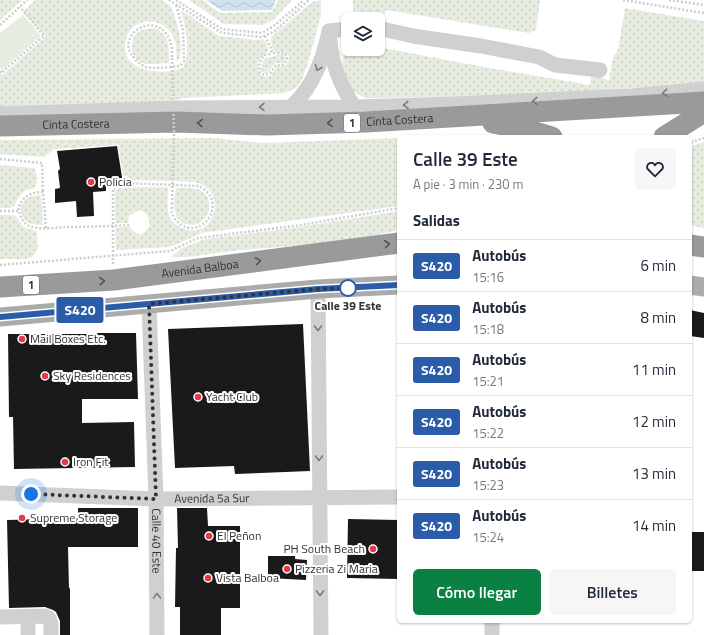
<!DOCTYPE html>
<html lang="es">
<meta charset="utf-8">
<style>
:root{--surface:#fff;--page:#f6f6f7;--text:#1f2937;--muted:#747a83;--line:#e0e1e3;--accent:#0b8043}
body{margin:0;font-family:"Titillium Web",sans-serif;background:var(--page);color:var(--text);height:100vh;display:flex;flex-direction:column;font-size:15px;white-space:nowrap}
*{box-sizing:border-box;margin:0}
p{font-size:13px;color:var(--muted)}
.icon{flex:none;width:22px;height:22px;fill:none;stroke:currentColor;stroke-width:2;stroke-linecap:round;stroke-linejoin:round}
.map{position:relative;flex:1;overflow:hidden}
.sheet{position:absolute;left:397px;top:135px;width:295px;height:488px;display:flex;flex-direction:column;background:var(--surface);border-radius:6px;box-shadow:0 1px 3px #0004}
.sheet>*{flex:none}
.badge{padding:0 8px;border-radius:3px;font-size:14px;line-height:26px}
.fabs{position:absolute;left:341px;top:12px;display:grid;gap:8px}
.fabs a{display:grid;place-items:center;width:44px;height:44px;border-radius:6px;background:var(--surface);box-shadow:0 1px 3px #0004;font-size:20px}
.you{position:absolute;width:20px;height:20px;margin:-10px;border:3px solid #fff;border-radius:50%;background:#1a73e8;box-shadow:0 0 0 6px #1a73e833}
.map>.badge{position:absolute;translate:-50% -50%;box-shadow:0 0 0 2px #fff}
h2{padding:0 16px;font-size:15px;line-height:36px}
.round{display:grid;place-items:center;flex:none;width:42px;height:42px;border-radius:6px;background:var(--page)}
.summary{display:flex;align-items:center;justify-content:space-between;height:68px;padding:0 16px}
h1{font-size:19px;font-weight:600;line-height:30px}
.action{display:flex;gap:8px;margin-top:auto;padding:8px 16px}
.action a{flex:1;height:46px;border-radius:6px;background:var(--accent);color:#fff;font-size:16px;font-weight:600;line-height:46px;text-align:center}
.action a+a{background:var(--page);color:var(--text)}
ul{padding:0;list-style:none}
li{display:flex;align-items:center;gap:12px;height:52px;padding:0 16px;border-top:1px solid var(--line)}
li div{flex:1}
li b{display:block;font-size:15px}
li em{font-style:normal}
li .badge{min-width:44px;font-weight:700;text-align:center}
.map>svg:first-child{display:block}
.grass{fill:#e6ecdf}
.park{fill:url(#park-dots)}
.water{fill:url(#water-waves)}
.building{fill:#1a1a1a}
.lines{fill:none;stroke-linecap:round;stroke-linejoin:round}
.path{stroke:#cdcdcd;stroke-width:2.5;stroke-dasharray:2 2;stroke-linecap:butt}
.minor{stroke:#d0d0d0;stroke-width:15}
.major{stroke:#ababab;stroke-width:19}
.highway{stroke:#9a9a9a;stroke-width:21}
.path-bridge{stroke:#cdcdcd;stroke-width:2.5;stroke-dasharray:2 2;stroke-linecap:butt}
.oneway{stroke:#7a7a7a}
.oneway2{stroke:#525252}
.line-casing{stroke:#fff;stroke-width:9}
.line{stroke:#2a5caa;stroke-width:6}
.walk{stroke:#333;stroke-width:4;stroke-dasharray:0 7.2}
.poi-dot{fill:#e63946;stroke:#fff;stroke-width:1.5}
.stop-dot{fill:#fff;stroke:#2a5caa;stroke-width:2}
.labels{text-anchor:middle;stroke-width:4;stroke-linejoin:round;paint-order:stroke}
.shield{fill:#fff;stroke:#707070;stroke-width:1}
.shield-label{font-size:11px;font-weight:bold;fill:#333}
.street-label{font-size:12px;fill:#333;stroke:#fff}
.poi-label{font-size:12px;fill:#333;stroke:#fff;text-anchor:start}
.stop-label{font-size:12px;font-weight:bold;fill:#333;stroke:#fff}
</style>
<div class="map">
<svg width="704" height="635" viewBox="0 0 704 635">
<defs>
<pattern id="park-dots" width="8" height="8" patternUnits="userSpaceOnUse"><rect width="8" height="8" fill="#e6ecdf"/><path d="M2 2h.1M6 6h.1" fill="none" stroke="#c6cbc0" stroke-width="1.8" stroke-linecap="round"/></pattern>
<pattern id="water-waves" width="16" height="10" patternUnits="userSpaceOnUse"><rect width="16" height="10" fill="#cfe2ee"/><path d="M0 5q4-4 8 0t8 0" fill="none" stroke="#b2c2cd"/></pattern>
</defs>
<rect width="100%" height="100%" fill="#fff"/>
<path class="grass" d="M23 15 41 36 2 70 0 68V33Z"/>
<path class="park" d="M0 0H22L0 20Z
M35 0H161C165 2 169 4 171 7 177 19 186 52 177 62 176 56 177 47 175 41 165 11 123 17 125 49 126 59 130 62 138 67 151 73 171 73 183 68 191 50 186 29 181 10L219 36 259 40 263 39 267 44 269 50C267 53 265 53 262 56 256 61 257 68 259 74L264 77 271 75 277 66C285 68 290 63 289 55L284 52H276C272 47 271 43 271 37L312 2 321 0V15L308 63 301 81 296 88 285 93 184 98 168 102 0 108V73L2 75 46 37 23 12Z
M189 0H203L220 13 272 12 278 0H292L273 20 263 25 224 24Z
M353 0H540L536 30 529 33 386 10 382 22H378V19H362L353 10Z
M625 8 704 21V84L508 96 365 98 353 91 342 68 345 42 348 41V49H378V47L484 67 590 85 591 77H601L609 81 613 57 618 50Z
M155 28C170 36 169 47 169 63 160 63 150 66 141 62 128 56 129 35 142 30 146 28 151 29 155 28Z
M280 54H284L285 57V61L283 63H275L267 73H264L260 69 264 59Z
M214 138 264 143 399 138V206L202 233 175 245 169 247 116 250 115 228 129 226 135 233 140 235 145 232 150 226C149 218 147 212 139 210L129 216 128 223H115V191L123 186 139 187H168C168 196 166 209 170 218 173 223 179 227 184 229 215 240 228 192 198 183 191 181 181 182 174 181 157 181 141 180 124 180L118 145 54 149 44 157 0 154V140Z
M704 142V228L690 225V147Z
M0 165 34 168C38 176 39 180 34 188 23 190 19 195 15 205L10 208H0Z
M176 188C183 188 191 187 197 189 222 198 205 233 184 223 180 221 176 217 175 212 173 205 175 195 176 188Z
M41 195 43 225C29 225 24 222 20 209 25 198 29 196 41 195Z
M399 211V230L363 238 319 244 240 250 187 257H171L182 248 205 239 293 228Z
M0 215H12L16 216 23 226 28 229 37 231 38 249 32 257 25 259H0Z"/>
<path class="water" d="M206 0H276L272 10 222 11Z"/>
<path class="building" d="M117 146 123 183 106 185V191L93 192 94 216 77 217 76 201 55 203V189L60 188 58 171 60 169 57 151Z
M690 310 704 313V338L690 336Z
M303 324 310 471 235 474 234 466 175 468 168 329Z
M89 333H136L138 399H82V423L134 422 135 467 14 469 13 417H9L8 334H89Z
M78 508H138V547H68L69 589 70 587V635H60V621L56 612 53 610 45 607 9 608 7 520 78 518Z
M177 508H207L208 526H240V608H221V635H180V607H175L176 548H178Z
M348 519 399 520V579L347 578Z
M690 532H704V571H690Z
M268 556H295V559L307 560 306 580 268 578Z"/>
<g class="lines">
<path class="path" d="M169 0 222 33 262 37 275 31 309 0
M176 0 222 29 262 33 275 25 304 0
M623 0 704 13
M669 0 704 5
M0 25 27 0
M265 36 272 50 270 54 264 55C260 61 257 66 260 73L264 75 270 73 276 65C283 66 287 63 287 56L284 53H274L272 50
M172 57C172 52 172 46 170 41 158 8 113 34 134 58 137 62 141 65 146 67 157 69 169 67 180 66L184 61 183 30 176 4
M0 71 1 73 44 36 20 7
M691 142 704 138
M0 159 42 163 43 192
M0 211H19
M46 228 43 192C30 192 23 197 18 208 20 215 22 222 29 226 40 230 54 228 66 227 87 227 108 226 129 225
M113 264V189L124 183 199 186C202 188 207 191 209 194 222 213 198 239 179 223 176 221 173 217 172 213 171 211 172 206 172 204
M0 265 170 251 198 238 301 225 399 208"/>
<g class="minor">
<path d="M378 28 413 36 481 46 539 57 555 65 600 70"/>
<path d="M329 31 348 29"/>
<path d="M330 41C332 68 343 91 359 114"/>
<path d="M286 111C312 91 323 61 329 31"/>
<path d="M0 114 180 108 355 107 454 104 632 96 704 89"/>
<path d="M318 289 321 635"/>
<path id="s1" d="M149 304 156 499 157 635"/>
<path id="s2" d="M0 493 156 499 399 497"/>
<path d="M0 617 45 616 49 618 51 624V635"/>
<path d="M28 635V617"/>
<path d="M492 635V621"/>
</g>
<path class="major" d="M690 285 704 287
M0 317 318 289 399 285"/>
<g class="highway">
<path d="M493 123 525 129 552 137"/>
<path id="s3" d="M0 126 176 122 267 125 366 122 704 102"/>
<path d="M664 137 704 112"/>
<path d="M690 245 704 247"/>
<path id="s4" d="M0 287 114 280 399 243"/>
</g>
<path class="path-bridge" d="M172 204 174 134 172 57"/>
</g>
<defs><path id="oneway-chevron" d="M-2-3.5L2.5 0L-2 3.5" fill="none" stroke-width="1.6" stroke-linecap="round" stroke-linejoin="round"/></defs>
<g class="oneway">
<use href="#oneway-chevron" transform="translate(318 68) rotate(112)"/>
<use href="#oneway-chevron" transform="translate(665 93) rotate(174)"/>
<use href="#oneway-chevron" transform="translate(535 101) rotate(178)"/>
<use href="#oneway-chevron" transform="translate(406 105) rotate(178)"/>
<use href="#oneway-chevron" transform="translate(262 107) rotate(179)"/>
<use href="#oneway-chevron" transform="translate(318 328) rotate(90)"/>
<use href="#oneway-chevron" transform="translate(319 458) rotate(90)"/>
<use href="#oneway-chevron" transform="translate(320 593) rotate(90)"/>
<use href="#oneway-chevron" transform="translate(157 596) rotate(-90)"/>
</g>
<g class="oneway2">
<use href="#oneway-chevron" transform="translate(200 123) rotate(-178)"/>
<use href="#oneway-chevron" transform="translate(330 123) rotate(179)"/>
<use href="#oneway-chevron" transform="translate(387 244) rotate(-7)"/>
<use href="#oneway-chevron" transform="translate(258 261) rotate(-8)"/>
<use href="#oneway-chevron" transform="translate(102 281) rotate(-4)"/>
</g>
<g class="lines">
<defs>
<path id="line" d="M0 317 318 289 399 285"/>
</defs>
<use href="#line" class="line-casing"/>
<use href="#line" class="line"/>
<path class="walk" d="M31 494 156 499 149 304 318 289 348 288"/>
</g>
<g class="poi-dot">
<circle cx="91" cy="182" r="4"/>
<circle cx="22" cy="339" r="4"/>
<circle cx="45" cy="376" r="4"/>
<circle cx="198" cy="397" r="4"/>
<circle cx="65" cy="462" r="4"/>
<circle cx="22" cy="518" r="4"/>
<circle cx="209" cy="536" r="4"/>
<circle cx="373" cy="549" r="4"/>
<circle cx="287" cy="569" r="4"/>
<circle cx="208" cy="578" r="4"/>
</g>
<circle class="stop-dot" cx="348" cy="288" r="8"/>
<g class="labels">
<g class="shield">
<rect x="344" y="114" width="16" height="18" rx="3"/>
<rect x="23" y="276" width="16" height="18" rx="3"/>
</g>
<g class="shield-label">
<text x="352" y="127">1</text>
<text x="31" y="289">1</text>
</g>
<g class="street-label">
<text dy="4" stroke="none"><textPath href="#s3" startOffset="400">Cinta Costera</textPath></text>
<text dy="4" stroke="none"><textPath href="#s3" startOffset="76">Cinta Costera</textPath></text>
<text dy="4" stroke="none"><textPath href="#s4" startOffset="201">Avenida Balboa</textPath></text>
<text dy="4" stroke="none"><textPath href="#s2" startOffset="212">Avenida 5a Sur</textPath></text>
<text dy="4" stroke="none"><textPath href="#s1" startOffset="237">Calle 40 Este</textPath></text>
</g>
<g class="poi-label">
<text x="99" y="186">Policia</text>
<text x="30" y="343">Mail Boxes Etc.</text>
<text x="53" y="380">Sky Residences</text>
<text x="206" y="401">Yacht Club</text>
<text x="73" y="466">Iron Fit</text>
<text x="30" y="522">Supreme Storage</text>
<text x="217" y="540">El Peñon</text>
<text x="365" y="553" text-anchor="end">PH South Beach</text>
<text x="295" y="573">Pizzeria Zi Maria</text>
<text x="216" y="582">Vista Balboa</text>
</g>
<g class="stop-label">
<text x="348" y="310">Calle 39 Este</text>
</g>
</g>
</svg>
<div class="fabs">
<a><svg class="icon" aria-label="layers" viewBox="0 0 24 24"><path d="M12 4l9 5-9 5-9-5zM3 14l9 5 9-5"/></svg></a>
</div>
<div class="you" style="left:31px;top:494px"></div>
<b class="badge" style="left:80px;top:310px;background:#2a5caa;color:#fff">S420</b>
<section class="sheet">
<div class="summary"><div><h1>Calle 39 Este</h1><p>A pie · 3 min · 230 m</p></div><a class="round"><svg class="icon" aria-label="heart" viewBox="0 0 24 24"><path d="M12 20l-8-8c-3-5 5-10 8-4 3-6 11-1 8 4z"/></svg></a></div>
<h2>Salidas</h2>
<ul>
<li><span class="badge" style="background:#2a5caa;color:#fff">S420</span><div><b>Autobús</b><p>15:16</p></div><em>6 min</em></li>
<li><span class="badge" style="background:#2a5caa;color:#fff">S420</span><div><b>Autobús</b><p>15:18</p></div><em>8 min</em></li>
<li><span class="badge" style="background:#2a5caa;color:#fff">S420</span><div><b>Autobús</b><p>15:21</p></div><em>11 min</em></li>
<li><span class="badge" style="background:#2a5caa;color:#fff">S420</span><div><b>Autobús</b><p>15:22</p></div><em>12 min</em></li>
<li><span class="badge" style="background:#2a5caa;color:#fff">S420</span><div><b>Autobús</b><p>15:23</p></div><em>13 min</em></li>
<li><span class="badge" style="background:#2a5caa;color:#fff">S420</span><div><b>Autobús</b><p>15:24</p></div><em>14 min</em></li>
</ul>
<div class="action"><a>Cómo llegar</a><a>Billetes</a></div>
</section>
</div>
